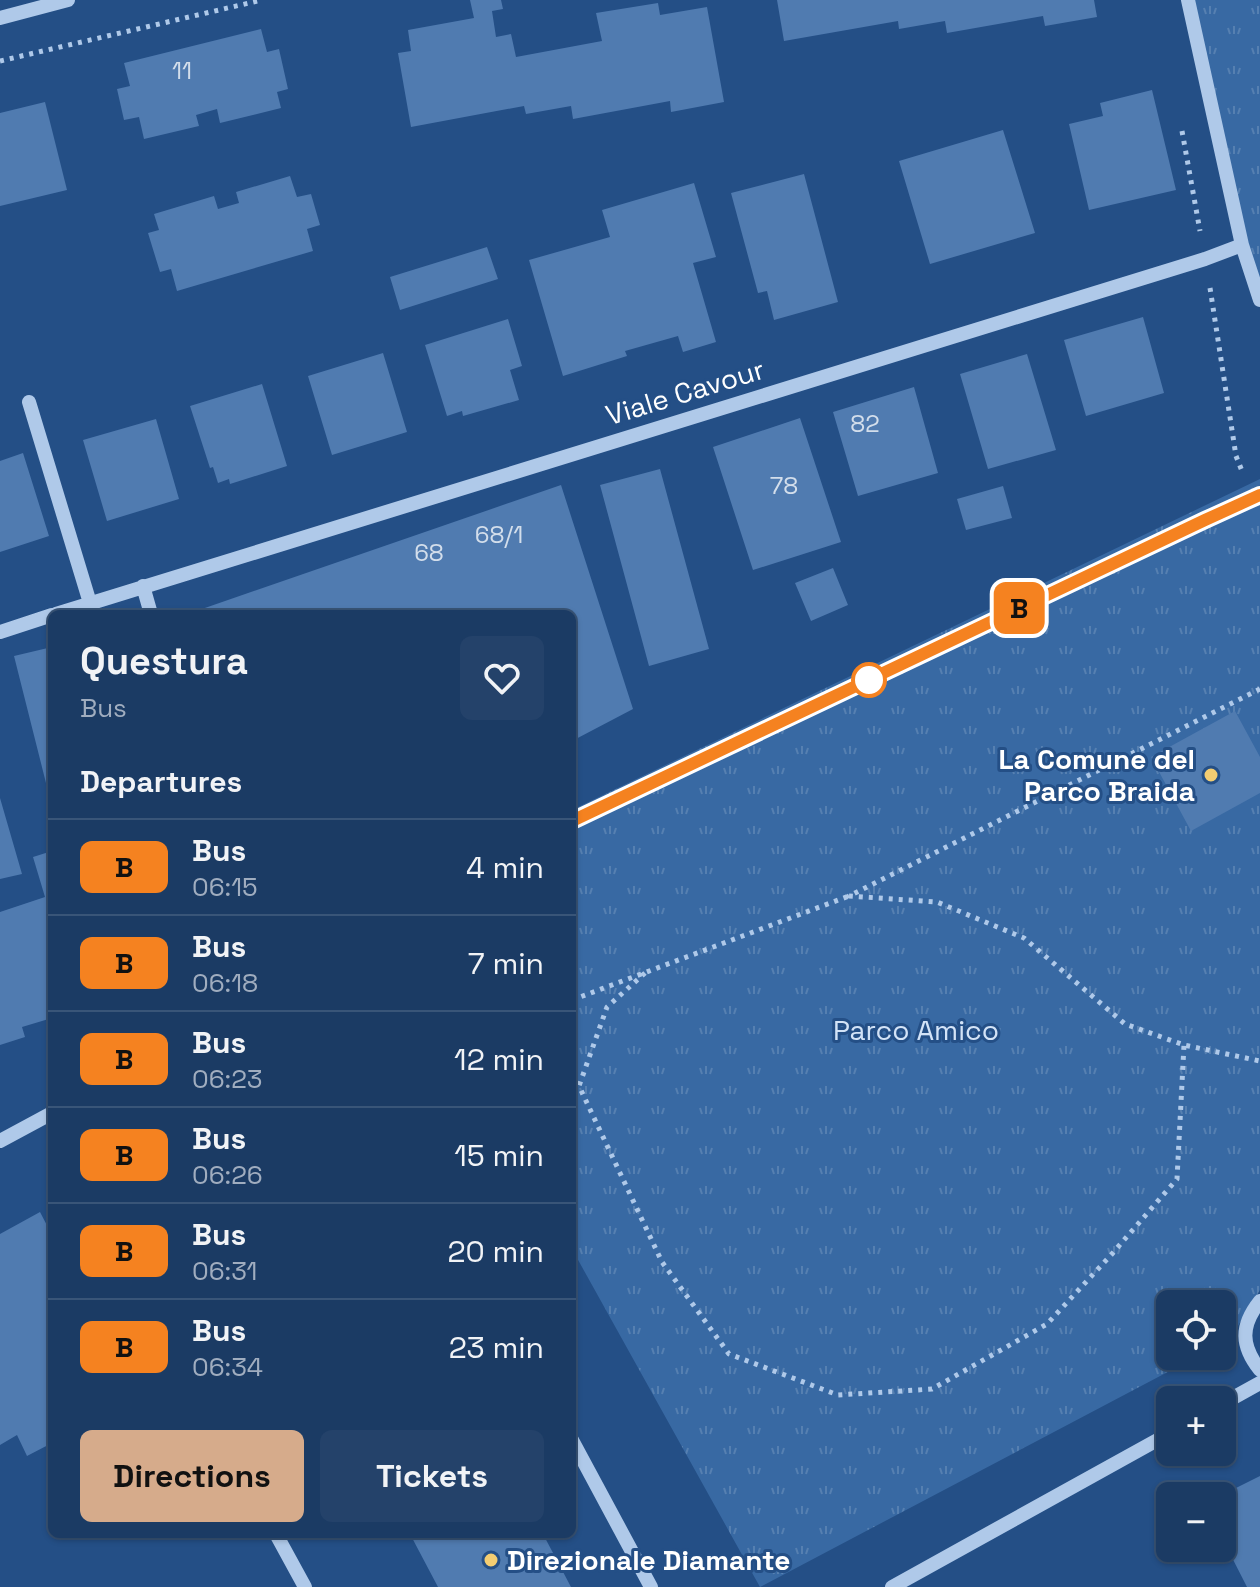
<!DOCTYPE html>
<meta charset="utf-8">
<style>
:root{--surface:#1b3b64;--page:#24426a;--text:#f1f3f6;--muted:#a0adbf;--line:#395578;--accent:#d6ab8b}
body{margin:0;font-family:"Space Grotesk",sans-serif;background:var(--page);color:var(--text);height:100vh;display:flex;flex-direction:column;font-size:30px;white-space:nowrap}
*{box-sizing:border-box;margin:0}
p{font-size:26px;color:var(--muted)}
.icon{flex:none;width:44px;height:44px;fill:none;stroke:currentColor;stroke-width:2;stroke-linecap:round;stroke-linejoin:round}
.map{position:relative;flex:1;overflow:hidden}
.drawer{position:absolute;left:48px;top:610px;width:528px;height:928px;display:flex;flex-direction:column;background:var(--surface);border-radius:12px;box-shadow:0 2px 6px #0004,0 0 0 2px var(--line)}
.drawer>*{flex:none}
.badge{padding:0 16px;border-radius:12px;font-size:28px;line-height:52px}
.buttons{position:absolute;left:1156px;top:1290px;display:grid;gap:16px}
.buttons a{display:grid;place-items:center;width:80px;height:80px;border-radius:12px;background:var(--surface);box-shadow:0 2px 6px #0004,0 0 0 2px var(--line);font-size:40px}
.map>.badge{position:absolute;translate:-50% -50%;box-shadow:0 0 0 4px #fff}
h2{padding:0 32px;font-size:30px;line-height:72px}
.round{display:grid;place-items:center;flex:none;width:84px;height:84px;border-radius:12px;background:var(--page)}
.head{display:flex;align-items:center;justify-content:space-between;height:136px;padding:0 32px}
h1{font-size:38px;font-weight:700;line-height:60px}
.primary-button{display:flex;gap:16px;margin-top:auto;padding:16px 32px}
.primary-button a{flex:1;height:92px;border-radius:12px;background:var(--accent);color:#111;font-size:32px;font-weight:700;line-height:92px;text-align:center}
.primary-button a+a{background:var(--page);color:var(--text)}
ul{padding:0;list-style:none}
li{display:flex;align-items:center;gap:24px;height:96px;padding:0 32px;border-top:2px solid var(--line)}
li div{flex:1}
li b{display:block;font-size:30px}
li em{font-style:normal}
li .badge{min-width:88px;font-weight:700;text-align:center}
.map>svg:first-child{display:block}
.grass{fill:url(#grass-tufts)}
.building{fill:#507bb0}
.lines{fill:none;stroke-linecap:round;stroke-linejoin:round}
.path{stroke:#afc9e9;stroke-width:5;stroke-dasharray:4 6;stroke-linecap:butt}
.minor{stroke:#afc9e9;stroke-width:14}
.line-casing{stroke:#fff;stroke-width:18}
.line{stroke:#f58220;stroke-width:12}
.stop-dot{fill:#fff;stroke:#f58220;stroke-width:4}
.poi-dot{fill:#f3cd72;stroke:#244f86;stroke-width:3}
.labels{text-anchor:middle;stroke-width:6;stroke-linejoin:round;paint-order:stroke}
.number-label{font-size:24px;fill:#d3deeb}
.street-label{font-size:28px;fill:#fff;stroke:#244f86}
.poi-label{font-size:28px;font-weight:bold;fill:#fff;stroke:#244f86;text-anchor:end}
.park-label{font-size:28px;fill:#d3e3f7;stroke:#244f86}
</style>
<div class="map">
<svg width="1260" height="1587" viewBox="0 0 1260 1587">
<defs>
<pattern id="grass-tufts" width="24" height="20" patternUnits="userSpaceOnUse" patternTransform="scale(2)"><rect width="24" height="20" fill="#3869a3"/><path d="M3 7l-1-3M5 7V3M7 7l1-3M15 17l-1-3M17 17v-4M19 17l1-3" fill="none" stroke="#5680b1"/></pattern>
</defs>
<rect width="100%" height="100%" fill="#244f86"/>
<path class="grass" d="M1187 0H1260V304Z
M1260 479V1290L1230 1339 1222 1343V1304H1170V1356H1198L760 1587 572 1249V810Z"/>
<path class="building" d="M470 0H501L503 9 492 11 496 37 511 34 516 57 602 41 596 13 658 3 660 15 707 7 724 102 671 112 670 101 573 119 571 106 526 114 524 106 411 127 398 53 411 51 408 30 474 18Z
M777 0H1094L1097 17 1045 26 1043 16 947 33 945 21 899 29 898 21 784 41Z
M261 29 267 52 279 49 288 89 277 92 281 108 220 123 217 109 196 115 199 126 144 139 139 117 124 120 117 89 130 86 124 63Z
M1152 90 1176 190 1089 210 1069 124 1103 116 1100 103Z
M45 102 67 190 0 206V113Z
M1003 130 1035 233 930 264 899 161Z
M804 174 838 302 774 320 767 291 758 293 731 193Z
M290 176 297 197 311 194 320 225 307 229 313 251 177 291 171 269 160 272 148 233 159 230 154 214 214 196 218 209 239 203 236 192Z
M694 183 716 257 693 263 716 342 683 352 678 336 625 351 627 356 563 376 529 260 610 237 602 210Z
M487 247 498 279 400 310 390 277Z
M1143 317 1164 393 1086 416 1064 340Z
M508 319 522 366 510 370 519 400 463 416 462 411 447 416 425 345Z
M383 353 407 432 332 455 308 376Z
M1027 354 1056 450 988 469 960 374Z
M262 384 287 466 230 484 229 479 218 483 213 467 210 468 190 406Z
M914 387 938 473 858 496 833 412Z
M800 418 841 542 753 570 713 447Z
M156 419 179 499 107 521 83 440Z
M23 453 49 536 0 552V461Z
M660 469 709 649 649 666 600 485Z
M561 485 633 709 572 741V614H204L202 609Z
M1003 486 1012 518 966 530 957 499Z
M833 568 848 605 811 621 795 583Z
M52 647V786L47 787 14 656Z
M1235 711 1260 757V793L1191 831 1151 757Z
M0 798 22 874 0 879Z
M52 851V1018L22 1027 25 1037 0 1045V912L45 897 33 857Z
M40 1212 52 1235V1443L27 1456 17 1435 0 1445V1234Z
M1260 1476V1587H1247L1222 1538V1495Z
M410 1534H543L571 1587H438Z"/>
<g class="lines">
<path class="path" d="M0 61 262 0
M1182 131 1200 231
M1210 288 1236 456 1242 471
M1260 689 849 896 937 902 1024 938 1125 1024 1184 1045 1260 1061
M645 973 607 1007 579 1086 662 1262 729 1354 838 1395 932 1389 1047 1324 1111 1255 1177 1179 1184 1045
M572 1000 849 896"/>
<path class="minor" d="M1188 0 1242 245 1260 300
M0 18 68 0
M29 402 90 603
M143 586 151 614
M56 614 1205 259 1242 245
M0 632 52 615
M572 821 1205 520 1260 495
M0 1141 52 1113
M1260 1301C1240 1326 1241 1346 1260 1370
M1222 1404 1260 1383
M572 1440 651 1587
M276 1534 305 1587
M892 1587 1170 1433"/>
</g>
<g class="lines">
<defs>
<path id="line" d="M572 821 1205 520 1260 495"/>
</defs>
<use href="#line" class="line-casing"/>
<use href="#line" class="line"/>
</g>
<circle class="stop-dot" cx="869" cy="680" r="16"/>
<g class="poi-dot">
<circle cx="1211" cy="775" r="8"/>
<circle cx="491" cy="1560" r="8"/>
</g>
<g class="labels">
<g class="number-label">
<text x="182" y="79">11</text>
<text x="865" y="432">82</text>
<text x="784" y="494">78</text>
<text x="499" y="543">68/1</text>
<text x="429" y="561">68</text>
</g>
<g class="street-label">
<text transform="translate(685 392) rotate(-17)" y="10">Viale Cavour</text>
</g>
<g class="poi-label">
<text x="1195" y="769">La Comune del<tspan x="1195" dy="32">Parco Braida</tspan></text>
<text x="507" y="1570" text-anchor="start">Direzionale Diamante</text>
</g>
<g class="park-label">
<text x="916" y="1040">Parco Amico</text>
</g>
</g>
</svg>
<div class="buttons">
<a><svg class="icon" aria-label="locate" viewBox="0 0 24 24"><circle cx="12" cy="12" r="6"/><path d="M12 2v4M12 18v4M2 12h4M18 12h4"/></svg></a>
<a>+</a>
<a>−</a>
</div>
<b class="badge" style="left:1019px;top:608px;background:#f58220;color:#111">B</b>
<section class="drawer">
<div class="head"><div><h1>Questura</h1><p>Bus</p></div><a class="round"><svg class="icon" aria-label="heart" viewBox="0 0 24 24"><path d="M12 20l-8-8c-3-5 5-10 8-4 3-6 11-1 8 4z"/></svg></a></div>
<h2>Departures</h2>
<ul>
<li><span class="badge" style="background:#f58220;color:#111">B</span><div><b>Bus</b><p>06:15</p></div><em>4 min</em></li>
<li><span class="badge" style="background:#f58220;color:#111">B</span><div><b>Bus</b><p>06:18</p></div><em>7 min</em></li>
<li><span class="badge" style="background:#f58220;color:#111">B</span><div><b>Bus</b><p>06:23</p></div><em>12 min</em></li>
<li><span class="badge" style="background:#f58220;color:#111">B</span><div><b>Bus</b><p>06:26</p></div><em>15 min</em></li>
<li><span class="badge" style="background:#f58220;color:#111">B</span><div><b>Bus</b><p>06:31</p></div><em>20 min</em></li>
<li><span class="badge" style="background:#f58220;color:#111">B</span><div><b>Bus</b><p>06:34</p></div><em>23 min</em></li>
</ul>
<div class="primary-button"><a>Directions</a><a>Tickets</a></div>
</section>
</div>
